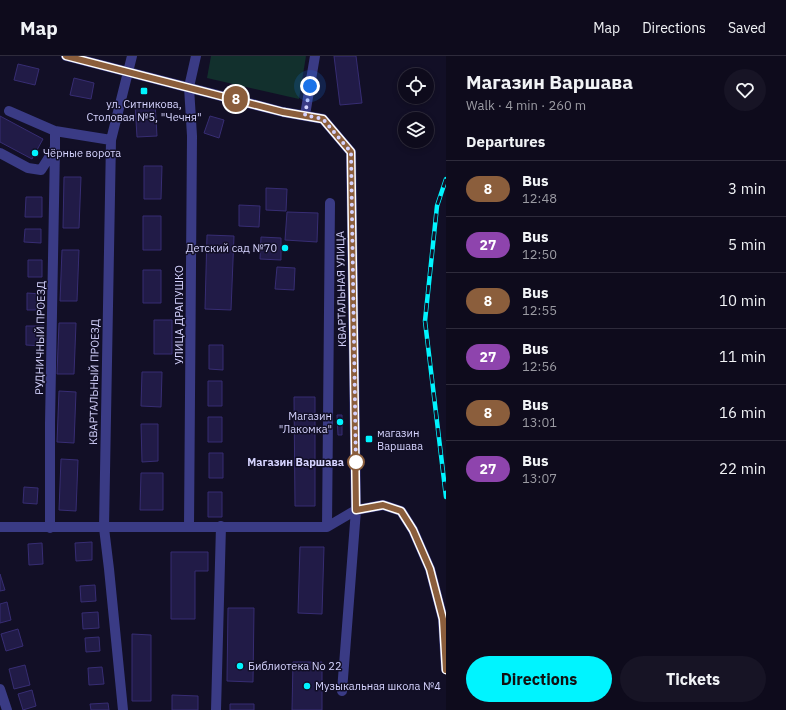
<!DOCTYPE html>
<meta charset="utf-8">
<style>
:root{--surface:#0e0b1c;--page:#171425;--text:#f1f3f6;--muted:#9b9ba3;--line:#2e2b3b;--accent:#00f4ff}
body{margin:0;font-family:"IBM Plex Sans",sans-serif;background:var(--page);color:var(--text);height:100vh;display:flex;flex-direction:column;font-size:15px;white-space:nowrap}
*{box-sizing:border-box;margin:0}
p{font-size:13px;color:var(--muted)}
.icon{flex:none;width:22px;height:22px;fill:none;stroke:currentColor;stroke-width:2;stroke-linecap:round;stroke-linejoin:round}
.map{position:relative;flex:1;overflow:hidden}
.drawer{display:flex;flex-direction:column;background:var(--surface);width:340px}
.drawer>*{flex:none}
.badge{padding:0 8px;border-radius:13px;font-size:14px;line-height:26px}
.controls{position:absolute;left:398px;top:12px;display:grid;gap:8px}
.controls a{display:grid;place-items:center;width:36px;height:36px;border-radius:50%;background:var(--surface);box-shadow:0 2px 6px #0003,0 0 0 1px var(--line);font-size:20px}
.you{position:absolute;width:20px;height:20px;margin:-10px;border:3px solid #fff;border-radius:50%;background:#1a73e8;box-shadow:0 0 0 6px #1a73e833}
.map>.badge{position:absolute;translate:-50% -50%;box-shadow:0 0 0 2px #fff}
h2{padding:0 20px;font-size:15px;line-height:36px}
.round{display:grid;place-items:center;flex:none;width:42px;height:42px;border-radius:21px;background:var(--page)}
.summary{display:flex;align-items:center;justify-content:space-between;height:68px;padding:0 20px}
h1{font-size:19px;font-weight:700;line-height:30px}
.button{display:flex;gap:8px;margin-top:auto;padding:8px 20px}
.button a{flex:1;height:46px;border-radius:24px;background:var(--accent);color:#111;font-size:16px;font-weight:700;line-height:46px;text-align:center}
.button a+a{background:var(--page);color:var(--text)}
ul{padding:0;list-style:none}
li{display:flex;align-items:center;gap:12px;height:56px;padding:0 20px;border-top:1px solid var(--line)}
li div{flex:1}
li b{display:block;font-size:15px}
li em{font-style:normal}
li .badge{min-width:44px;font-weight:700;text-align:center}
header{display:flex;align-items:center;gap:24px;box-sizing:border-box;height:56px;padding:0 20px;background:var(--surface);border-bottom:1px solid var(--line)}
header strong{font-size:19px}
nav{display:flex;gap:22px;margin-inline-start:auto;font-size:14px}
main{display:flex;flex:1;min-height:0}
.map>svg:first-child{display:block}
.green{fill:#12302d}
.building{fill:#211b47;stroke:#372d73}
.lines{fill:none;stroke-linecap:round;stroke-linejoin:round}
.minor{stroke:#3a3b85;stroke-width:10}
.rail-casing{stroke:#00f4ff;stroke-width:4.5}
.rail{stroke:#120f26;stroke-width:3;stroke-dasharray:9;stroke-linecap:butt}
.line-casing{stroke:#fff;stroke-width:9}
.line{stroke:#8b5e3c;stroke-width:6}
.walk{stroke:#d6d4ff;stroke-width:4;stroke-dasharray:0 7.2}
.poi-dot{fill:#00f4ff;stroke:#120f26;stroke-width:1.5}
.stop-dot{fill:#fff;stroke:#8b5e3c;stroke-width:2}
.labels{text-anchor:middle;stroke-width:3;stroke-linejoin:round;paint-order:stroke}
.poi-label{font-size:11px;fill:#d6d4ff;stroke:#120f26;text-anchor:start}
.street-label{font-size:11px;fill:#d6d4ff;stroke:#120f26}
.stop-label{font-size:11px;font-weight:bold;fill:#d6d4ff;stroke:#120f26;text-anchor:end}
</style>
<header>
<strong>Map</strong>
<nav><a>Map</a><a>Directions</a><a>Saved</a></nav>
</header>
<main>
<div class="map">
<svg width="446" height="654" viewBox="0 0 446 654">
<rect width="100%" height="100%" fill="#120f26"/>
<path class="green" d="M211 0H306L299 43 207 22Z"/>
<path class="building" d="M334 0H356L362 47 340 49Z
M18 8 39 13 35 29 14 24Z
M74 22 94 27 91 43 70 39Z
M155 47 157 80 137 81 135 48Z
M0 60 43 83 32 103 0 86Z
M210 60 224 64 219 82 204 77Z
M144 110H162L161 143H144Z
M64 121H81L79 172H63Z
M266 132 287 133 286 155 266 154Z
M26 141H42V161H25Z
M239 149 260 150 259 171 239 170Z
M287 156 318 157 317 186 285 184Z
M143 160H161V194H143Z
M25 173H41V187L24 186Z
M207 179 234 180 231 254 205 253Z
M261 181 281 182V204L260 203Z
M62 194H79L77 245H60Z
M28 204H42V221H28Z
M277 211 295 212 294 234 275 233Z
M143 214H161V247H143Z
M27 237 42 238 41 254H27Z
M154 264H172V298H154Z
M59 267H76L74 318H57Z
M26 270H44L43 290 26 289Z
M209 289H223V314L209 313Z
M142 316H162L161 351 141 350Z
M208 325H222V350H208Z
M59 335 76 336 74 387 57 386Z
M294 341H315V450H295Z
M337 359H342V379H338Z
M208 361H222V386H208Z
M141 368H158V405L142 406Z
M209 397H223V422H209Z
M61 403 78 404 76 455 59 454Z
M141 417H163V454H140Z
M24 431 38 432 37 448 23 447Z
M208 436H222V461H208Z
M92 486V504L76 505 75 487Z
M42 487 43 508 29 509 28 488Z
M300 491H324L322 558 298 557Z
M171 496H208V515H195V563H171Z
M0 518 5 534 0 535Z
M95 529 96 545 81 546 80 530Z
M7 546 11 564 0 567V548Z
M228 552H254L253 626 227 625Z
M98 556 99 572 83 573 82 557Z
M18 573 23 590 6 595 1 578Z
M132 578 151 579V645H132Z
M99 581 100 595 86 596 85 582Z
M293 606H322V654H292Z
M25 609 30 629 14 633 9 613Z
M102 611 104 628 89 629 88 612Z
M32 634 36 650 23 654 18 638Z
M172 639 198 640V654H172Z
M108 647 109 654H91L90 648Z
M230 648H254V654H230Z"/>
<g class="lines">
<path class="minor" d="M66 0 283 56 323 63 351 96 356 454 342 635
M9 55 55 75 111 84
M305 59 315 0
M0 97 28 112 41 114 55 92V75
M189 470 192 80 189 31 196 0
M0 471H327L356 454 383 449 401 455 413 474 430 513 443 563 446 613
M327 471 330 147
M50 472V367L55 92
M0 633 7 654
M123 654 109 513 104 472 111 84 132 0
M216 654 221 470"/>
<defs>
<path id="rail" d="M446 123 437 150 425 265 446 441"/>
</defs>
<use href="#rail" class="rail-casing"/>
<use href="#rail" class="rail"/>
</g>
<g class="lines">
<defs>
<path id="line" d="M66 0 283 56 323 63 351 96 356 454 383 449 401 455 413 474 430 513 443 563 446 614"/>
</defs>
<use href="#line" class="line-casing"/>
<use href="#line" class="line"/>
<path class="walk" d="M310 30 305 59 323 63 351 96 356 412V406"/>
</g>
<g class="poi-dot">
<rect x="140" y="31" width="8" height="8" rx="2"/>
<circle cx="35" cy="97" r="4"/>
<circle cx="285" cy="192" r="4"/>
<circle cx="340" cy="366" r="4"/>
<rect x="365" y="379" width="8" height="8" rx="2"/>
<circle cx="240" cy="610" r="4"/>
<circle cx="307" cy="630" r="4"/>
</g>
<circle class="stop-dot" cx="356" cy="406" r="8"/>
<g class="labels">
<g class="poi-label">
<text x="144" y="52" text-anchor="middle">ул. Ситникова,<tspan x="144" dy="13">Столовая №5, "Чечня"</tspan></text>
<text x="43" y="101">Чёрные ворота</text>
<text x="277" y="196" text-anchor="end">Детский сад №70</text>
<text x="332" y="364" text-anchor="end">Магазин<tspan x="332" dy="13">"Лакомка"</tspan></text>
<text x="377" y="381">магазин<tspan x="377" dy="13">Варшава</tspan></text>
<text x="248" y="614">Библиотека No 22</text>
<text x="315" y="634">Музыкальная школа №4</text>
</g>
<g class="street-label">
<text transform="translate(341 233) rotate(-91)" y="4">КВАРТАЛЬНАЯ УЛИЦА</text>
<text transform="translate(179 259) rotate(-90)" y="4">УЛИЦА ДРАПУШКО</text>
<text transform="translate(40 282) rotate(-89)" y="4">РУДНИЧНЫЙ ПРОЕЗД</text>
<text transform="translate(94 326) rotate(-89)" y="4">КВАРТАЛЬНЫЙ ПРОЕЗД</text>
</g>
<g class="stop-label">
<text x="344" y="410">Магазин Варшава</text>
</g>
</g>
</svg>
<div class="controls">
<a><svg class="icon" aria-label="locate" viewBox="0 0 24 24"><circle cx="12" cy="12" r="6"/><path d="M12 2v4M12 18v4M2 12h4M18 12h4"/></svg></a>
<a><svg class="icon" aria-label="layers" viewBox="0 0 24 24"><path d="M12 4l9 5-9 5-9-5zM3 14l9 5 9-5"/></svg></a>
</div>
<div class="you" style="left:310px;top:30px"></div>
<b class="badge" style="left:236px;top:43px;background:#8b5e3c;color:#fff">8</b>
</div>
<section class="drawer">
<div class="summary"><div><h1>Магазин Варшава</h1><p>Walk · 4 min · 260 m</p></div><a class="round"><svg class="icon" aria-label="heart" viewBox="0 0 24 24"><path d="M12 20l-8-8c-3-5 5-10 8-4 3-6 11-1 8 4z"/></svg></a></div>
<h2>Departures</h2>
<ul>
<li><span class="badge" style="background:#8b5e3c;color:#fff">8</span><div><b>Bus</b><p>12:48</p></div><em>3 min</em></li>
<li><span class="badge" style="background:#8e44ad;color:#fff">27</span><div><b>Bus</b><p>12:50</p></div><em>5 min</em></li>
<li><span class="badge" style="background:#8b5e3c;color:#fff">8</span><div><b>Bus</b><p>12:55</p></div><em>10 min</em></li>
<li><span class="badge" style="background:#8e44ad;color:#fff">27</span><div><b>Bus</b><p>12:56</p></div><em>11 min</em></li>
<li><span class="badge" style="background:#8b5e3c;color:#fff">8</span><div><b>Bus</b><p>13:01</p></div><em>16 min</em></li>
<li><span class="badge" style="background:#8e44ad;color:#fff">27</span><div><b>Bus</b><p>13:07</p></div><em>22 min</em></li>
</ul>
<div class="button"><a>Directions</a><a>Tickets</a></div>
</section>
</main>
